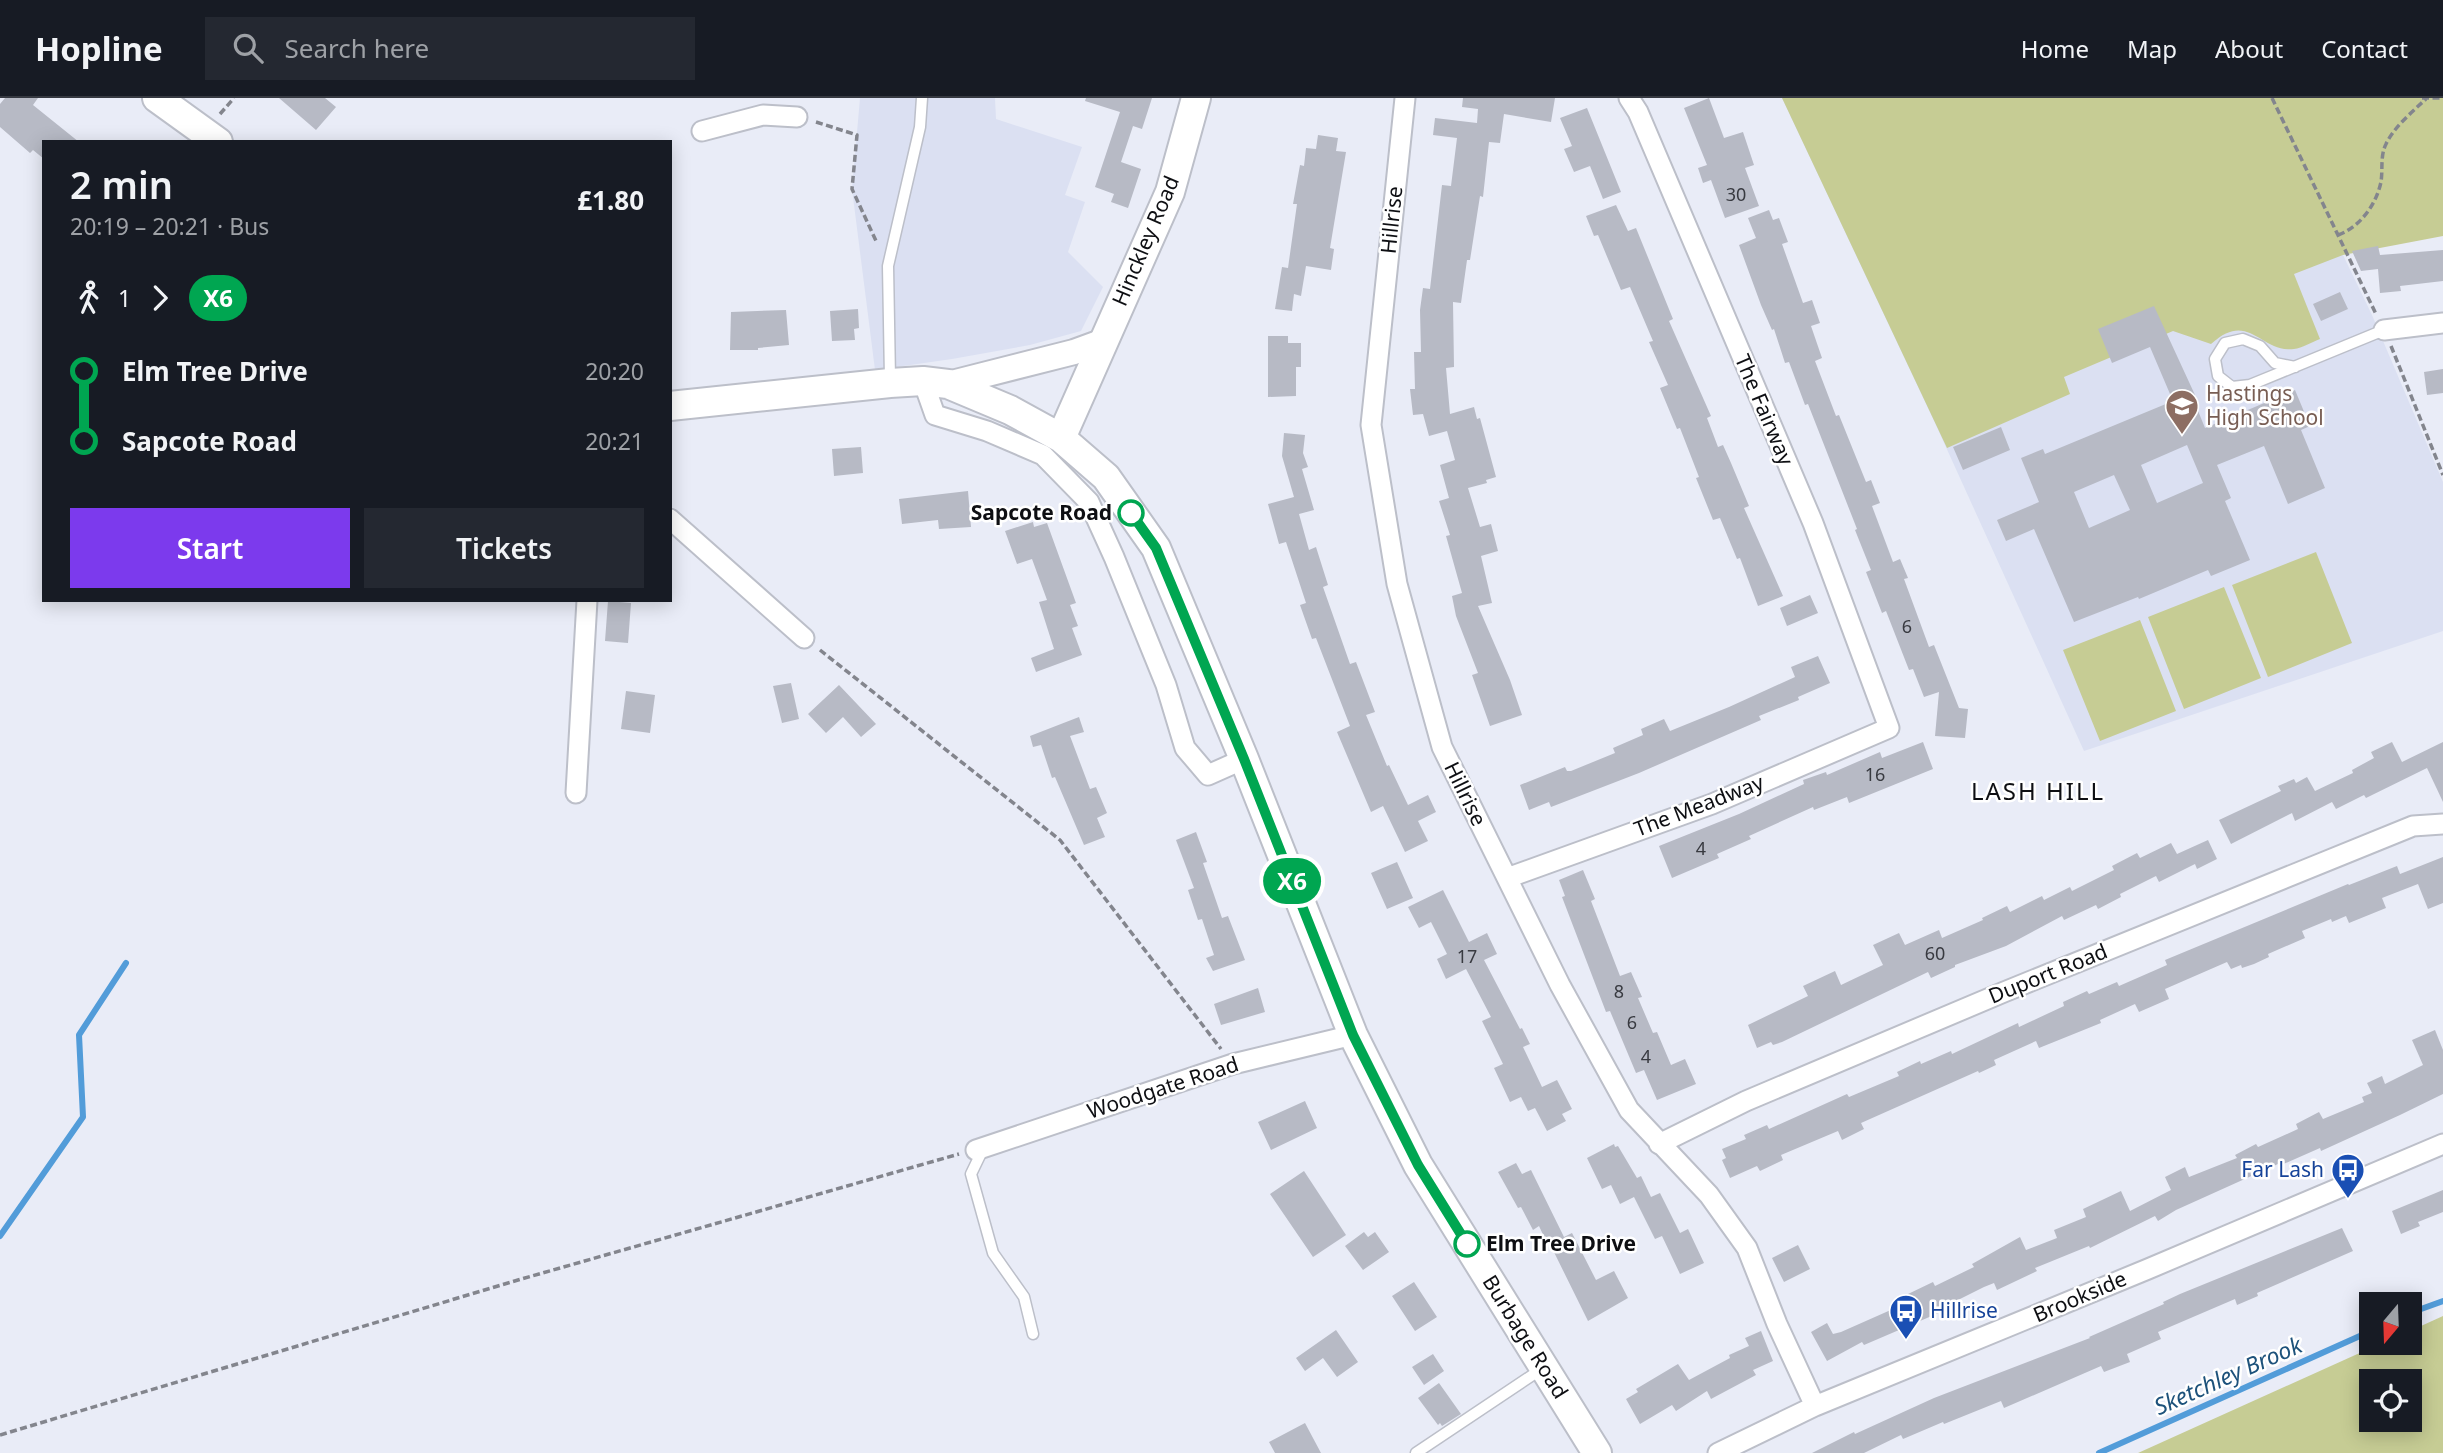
<!DOCTYPE html>
<meta charset="utf-8">
<style>
:root{--surface:#171b24;--page:#242831;--text:#f1f3f6;--muted:#9ea1a6;--line:#363941;--accent:#7c3aed}
body{margin:0;font-family:"Noto Sans",sans-serif;background:var(--page);color:var(--text);height:100vh;display:flex;flex-direction:column;font-size:26px;white-space:nowrap}
*{box-sizing:border-box;margin:0}
p{font-size:23px;color:var(--muted)}
.icon{flex:none;width:38px;height:38px;fill:none;stroke:currentColor;stroke-width:2;stroke-linecap:round;stroke-linejoin:round}
.map{position:relative;flex:1;overflow:hidden}
.side{position:absolute;left:42px;top:42px;width:630px;height:462px;display:flex;flex-direction:column;background:var(--surface);border-radius:0px;box-shadow:0 4px 18px #0003}
.side>*{flex:none}
.badge{padding:0 14px;border-radius:23px;font-size:24px;line-height:46px}
.needle{width:46px;rotate:199deg}
.buttons{position:absolute;left:2359px;top:1194px;display:grid;gap:14px}
.buttons a{display:grid;place-items:center;width:63px;height:63px;border-radius:0px;background:var(--surface);box-shadow:0 4px 18px #0003;font-size:35px}
.map>.badge{position:absolute;translate:-50% -50%;box-shadow:0 0 0 4px #fff}
.legs{display:flex;align-items:center;gap:10px;height:77px;padding:0 28px;font-size:23px}
.legs p{margin-inline-start:auto}
.headline{display:flex;align-items:center;justify-content:space-between;height:119px;padding:0 28px}
h1{font-size:38px;font-weight:600;line-height:52px}
.button{display:flex;gap:14px;margin-top:auto;padding:14px 28px}
.button a{flex:1;height:80px;border-radius:0px;background:var(--accent);color:#fff;font-size:28px;font-weight:600;line-height:80px;text-align:center}
.button a+a{background:var(--page);color:var(--text)}
ul{padding:0 28px;list-style:none}
li{display:flex;align-items:center;gap:24px;height:70px;font-size:26px}
li i{display:grid;place-items:center;width:10px;height:100%;margin:0 9px;background:currentColor}
li i::after{content:'';width:18px;height:18px;margin:-9px;border:5px solid;border-radius:50%;background:var(--surface)}
li p{margin-inline-start:auto}
li:first-child i{background:linear-gradient(#0000 50%,currentColor 0)}
li:last-child i{background:linear-gradient(currentColor 50%,#0000 0)}
header{display:flex;align-items:center;gap:42px;box-sizing:border-box;height:98px;padding:0 35px;background:var(--surface);border-bottom:2px solid var(--line)}
header strong{font-size:33px}
nav{display:flex;gap:38px;margin-inline-start:auto;font-size:24px}
.search{width:490px;height:63px;background:var(--page);display:flex;align-items:center;gap:18px;box-sizing:border-box;padding:0 24px;border-radius:0px;color:var(--muted);font-size:26px}
.map>svg:first-child{display:block}
.built{fill:#dbe0f2}
.green{fill:#c6cc94;fill-rule:evenodd}
.lines{fill:none;stroke-linecap:round;stroke-linejoin:round}
.stream{stroke:#529cd9;stroke-width:6}
.building{fill:#b7bac5;fill-rule:evenodd}
.service-casing{stroke:#bcbfc9;stroke-width:13}
.minor-casing{stroke:#bcbfc9;stroke-width:23}
.tertiary-casing{stroke:#bcbfc9;stroke-width:28}
.secondary-casing{stroke:#bcbfc9;stroke-width:32}
.path{stroke:#83858d;stroke-width:3.5;stroke-dasharray:7 3.5;stroke-linecap:butt}
.service{stroke:#fff;stroke-width:10}
.minor{stroke:#fff;stroke-width:19}
.tertiary{stroke:#fff;stroke-width:24}
.secondary{stroke:#fff;stroke-width:28}
.line-1-casing{stroke:#fff;stroke-width:16}
.line-1{stroke:#00a651;stroke-width:10}
.stop-1-dot{fill:#fff;stroke:#00a651;stroke-width:3.5}
.labels{text-anchor:middle;stroke-width:5;stroke-linejoin:round;paint-order:stroke}
.number-label{font-size:18px;fill:#383a40}
.street-label{font-size:21px;fill:#0e0f13;stroke:#fff}
.education-label{font-size:21px;fill:#785e54;stroke:#fff;text-anchor:start}
.stop-label{font-size:21px;font-weight:bold;fill:#0e0f13;stroke:#fff;text-anchor:end}
.transit-label{font-size:21px;fill:#164399;stroke:#fff;text-anchor:end}
.water-label{font-size:23px;font-style:italic;fill:#1d527b;stroke:#fff}
.quarter-label{font-size:24px;letter-spacing:2px;fill:#0e0f13;stroke:#fff}
</style>
<header>
<strong>Hopline</strong>
<div class="search"><svg class="icon" aria-label="search" viewBox="0 0 24 24"><circle cx="10" cy="10" r="6"/><path d="M15 15l6 6"/></svg>Search here</div>
<nav><a>Home</a><a>Map</a><a>About</a><a>Contact</a></nav>
</header>
<div class="map">
<svg width="2443" height="1355" viewBox="0 0 2443 1355">
<rect width="100%" height="100%" fill="#e9ecf7"/>
<path class="built" d="M860 0H995L996 21 1082 49 1065 97 1085 104 1068 154 1103 189 1081 233 1030 247 952 261 875 272 852 91Z
M1782 0 2343 157 2372 217 2443 384V533L2084 653 1935 325Z"/>
<path class="green" d="M1782 0H2443V138L2343 157 2294 176 2320 241C2312 244 2302 250 2294 251 2260 255 2249 211 2211 246L2173 233 2064 279 2070 296 1947 350Z
M2316 454 2352 545 2268 579 2232 487Z
M2224 489 2261 580 2184 611 2148 519Z
M2140 522 2176 613 2100 643 2063 552Z
M2443 1218V1355H2138L2384 1244H2410V1233ZM2371 1283H2410V1321H2371Z"/>
<g class="lines">
<path class="stream" d="M0 1138 83 1019 79 937 126 865
M2410 1215 2443 1203
M2099 1355 2371 1233"/>
</g>
<path class="building" d="M5 0H38L33 7 79 44H44V61L33 52 30 55 0 29V6Z
M279 0H325L336 9 316 32Z
M1086 0H1152L1142 31 1133 28 1121 64 1141 71 1128 110 1111 104 1114 96 1095 89 1120 14 1085 3Z
M1463 0H1555L1551 24 1504 16 1500 45 1489 44 1483 99 1480 98 1470 162H1467L1461 205 1453 204 1454 269 1446 270 1450 316 1474 309 1477 321 1480 320 1496 379 1486 382 1487 385 1468 390 1480 429 1491 426 1498 453 1481 458 1492 505 1478 508 1510 582 1522 617 1490 628 1472 577 1478 575 1456 518 1452 498 1462 495 1446 438 1450 437 1439 403 1449 400 1440 367 1455 362 1447 333 1429 338 1423 316 1413 317 1410 291H1415L1414 254H1421L1420 212 1423 190 1430 191 1442 87 1451 88 1457 40 1433 37 1435 20 1477 25 1478 11 1462 9Z
M1709 0 1724 40 1743 34 1754 67 1745 70 1759 108 1725 120 1711 82 1703 85 1698 70 1707 67 1684 10Z
M1587 10 1621 94 1603 101 1590 68 1574 74 1564 51 1572 48 1560 20Z
M1318 37 1338 40 1336 53 1346 54 1330 150 1334 151 1331 172 1306 168 1301 198 1294 196 1292 213 1275 211 1282 169 1288 170 1297 106H1293L1300 67 1304 68 1306 50 1316 51Z
M1616 107 1628 133 1636 130 1673 221 1669 223 1711 318 1707 320 1718 349 1723 347 1731 365 1749 408 1744 410 1783 498 1758 508 1740 460 1737 461 1720 420 1713 422 1696 380 1699 379 1680 330 1677 331 1660 290 1668 287 1649 244 1653 243 1630 189 1621 192 1598 137 1594 138 1586 118Z
M1769 112 1773 122 1779 120 1788 144 1782 146 1803 205 1812 202 1820 225 1811 228 1822 260 1815 263 1836 318 1839 317 1866 384 1871 382 1880 405 1872 408 1893 464 1900 461 1908 480 1904 481 1929 549 1934 547 1959 610 1968 611 1965 640 1935 638 1939 594 1924 599 1913 571 1909 572 1886 513 1882 515 1866 474 1871 472 1855 432 1857 431 1808 306 1805 307 1789 264 1785 265 1774 231 1772 232 1761 207 1739 147 1756 140 1748 120Z
M2378 148 2380 157 2443 152V183L2400 188 2401 193 2380 195 2378 171 2361 173 2352 153Z
M2340 194 2348 211 2321 223 2313 206Z
M2154 208 2195 297 2192 298 2205 330 2295 292 2310 328 2301 332 2325 390 2288 406 2264 348 2217 367 2231 400 2225 403 2250 462 2211 478 2208 472 2139 501 2138 499 2074 524 2034 431 2006 443 1997 422 2039 404 2021 360 2043 351 2045 356 2173 303 2150 249 2112 265 2098 231ZM2187 347 2203 385 2157 405 2141 367ZM2114 377 2130 412 2089 430 2074 394Z
M858 211 859 230 854 231 855 242 832 243 830 213Z
M786 212 789 247 758 250V252H730L731 214Z
M1268 238H1288V245H1301V269H1296V298L1268 299Z
M2443 271V295L2427 297 2424 274Z
M2001 329 2010 352 1963 372 1953 349Z
M1284 335 1305 337 1303 355 1308 369 1302 371 1314 412 1299 416 1309 452 1316 449 1328 487 1323 489 1350 566 1356 564 1375 614 1366 617 1387 668 1389 667 1408 707 1428 697 1436 714 1418 723 1428 743 1405 754 1383 708 1371 714 1337 634 1350 628 1316 540 1312 541 1300 507 1306 505 1286 444 1279 446 1268 406 1294 399 1282 358Z
M861 349 863 375 834 378 832 351Z
M968 393 971 429 939 431 938 422 902 426 899 401Z
M1033 424 1034 429 1047 425 1076 505 1070 507 1078 528 1072 530 1082 557 1036 574 1031 560 1054 551 1039 504 1047 502 1032 461 1017 466 1005 433Z
M1810 497 1818 515 1787 528 1780 510Z
M608 503 631 505 628 545 605 543Z
M1818 558 1830 585 1798 599 1799 602 1759 618 1761 622 1639 675 1551 709 1549 704 1529 712 1520 687 1565 669 1567 673H1571L1615 655 1613 650 1643 637 1641 631 1664 621 1670 633 1729 609 1795 579 1791 569Z
M791 585 799 621 782 625 773 588Z
M839 587 876 626 861 639 843 619 826 635 808 616Z
M626 593 655 597 650 635 621 631Z
M1079 619 1084 634 1070 638 1090 691 1096 689 1107 715 1097 720 1105 739 1084 747 1055 679 1052 680 1041 647 1033 649 1030 638Z
M1923 644 1933 671 1849 705 1847 699 1814 712 1813 709 1749 738 1751 741 1717 756 1719 760 1672 780 1659 748 1739 716 1804 686 1803 682 1826 674 1827 677 1880 654 1882 660Z
M2392 644 2402 664 2443 644V704L2427 670 2366 700 2364 697 2336 711 2332 704 2295 723 2292 715 2231 746 2219 722 2281 693 2278 688 2294 681 2296 685 2307 679 2315 693 2353 675 2352 672 2374 660 2371 654Z
M1196 734 1207 764 1203 765 1222 820 1228 818 1245 862 1213 873 1206 860 1214 857 1202 821 1198 822 1188 792 1194 790 1176 742Z
M2208 742 2217 761 2197 771 2195 766 2159 784 2156 778 2120 796 2121 799 2098 811 2096 807 2064 822 2062 818 2006 848 1955 867V869L1931 880 1928 874 1782 944 1773 947 1771 944 1757 950 1748 927 1808 898 1803 888 1835 873 1841 887 1883 867 1873 847 1899 835 1905 847 1939 832 1942 840 1983 822 1982 820 2007 808 2010 814 2042 798 2044 802 2070 789 2072 793 2114 772 2112 768 2137 755 2140 760 2171 745 2177 756Z
M2443 759V805L2428 811 2418 786 2382 800 2386 810 2349 825 2346 818 2332 824 2331 821 2302 833 2305 840 2268 856 2269 859 2254 866 2242 870 2241 867 2231 871 2227 864 2165 891 2169 901 2139 914 2135 906 2100 922 2101 925 2039 950 2036 943 1994 962 1996 967 1979 975 1978 973 1861 1025 1864 1031 1842 1042 1838 1033 1781 1057 1783 1062 1760 1073 1757 1068 1730 1080 1722 1062 1726 1060 1722 1051 1746 1041 1744 1037 1767 1027 1769 1031 1847 996 1849 999 1899 978 1897 974 1920 963 1921 966 1951 953 1952 956 2018 925 2019 929 2064 908 2063 904 2087 893 2089 896 2117 884 2119 888 2167 867 2165 862 2348 786 2349 787 2397 768 2400 776Z
M1397 764 1413 800 1387 811 1371 775Z
M1583 772 1595 801 1591 803 1620 878 1631 874 1642 899 1638 900 1653 935 1657 934 1671 967 1685 961 1696 986 1657 1002 1644 972 1636 975 1610 913 1606 914 1562 799 1565 798 1559 782Z
M1443 792 1469 844 1487 835 1497 856 1484 862 1520 931 1522 930 1530 946 1523 949 1542 989 1557 982 1572 1011 1562 1016 1566 1023 1547 1033 1535 1010 1528 1013 1521 999 1510 1004 1494 970 1503 966 1482 923 1491 919 1466 871 1446 881 1437 861 1447 856 1431 824 1419 830 1408 809Z
M1258 890 1265 914 1221 927 1214 906Z
M2435 932 2443 952V996L2400 1017 2321 1053 2320 1050 2279 1068 2278 1066 2176 1112 2158 1123 2155 1118 2090 1150 2089 1148 2035 1170 2037 1173 1997 1192 1994 1185 1984 1189 1940 1211 1941 1214 1864 1247 1862 1244 1827 1263 1811 1234 1827 1225 1833 1236 1841 1234 1911 1203 1908 1196 1933 1184 1935 1188 1974 1169 1972 1166 2020 1139 2026 1152 2057 1140 2054 1132 2086 1119 2083 1111 2121 1093 2130 1113 2171 1092 2165 1079 2185 1069 2189 1079 2237 1060 2235 1057 2256 1046 2258 1049 2298 1031 2296 1026 2319 1014 2323 1021 2364 1004 2362 999 2372 995 2367 985 2382 978 2385 986 2423 967 2412 942Z
M1305 1003 1317 1030 1271 1052 1258 1024Z
M1614 1046 1615 1049 1618 1048 1637 1080 1641 1078 1651 1099 1660 1095 1680 1135 1688 1131 1704 1165 1680 1176 1662 1138 1655 1141 1634 1099 1620 1106 1611 1087 1602 1091 1587 1060Z
M1516 1065 1522 1076 1531 1072 1564 1139 1572 1135 1596 1182 1614 1173 1628 1200 1588 1223 1548 1142 1546 1143 1539 1128 1533 1132 1521 1109 1518 1110 1498 1074Z
M1304 1073 1346 1137 1313 1159 1270 1096Z
M2443 1092V1114L2418 1124 2420 1128 2401 1136 2392 1113Z
M2342 1130 2353 1153 2257 1195 2258 1198 2237 1207 2235 1201 2158 1234 2161 1241 2127 1256 2130 1264 2104 1274 2101 1268 2004 1310 2001 1303 1944 1326 1943 1324 1903 1341 1901 1337 1864 1355H1812L1854 1334 1855 1336 1934 1300 2090 1240 2089 1239 2164 1206 2163 1204 2180 1196Z
M1364 1134 1368 1139 1375 1134 1389 1154 1363 1172 1345 1148Z
M1798 1147 1810 1171 1784 1184 1772 1160Z
M1414 1184 1437 1219 1415 1233 1392 1198Z
M1336 1232 1358 1264 1337 1279 1323 1260 1305 1273 1296 1260Z
M1761 1233 1773 1263 1753 1272 1756 1277 1711 1301 1707 1293 1676 1313 1672 1307 1640 1326 1626 1301 1638 1294 1636 1291 1678 1266 1689 1282 1730 1260 1729 1257 1749 1248 1745 1240Z
M1433 1256 1444 1273 1424 1287 1412 1269Z
M1439 1285 1461 1316 1442 1328 1440 1325 1438 1327 1418 1300Z
M1305 1325 1321 1355H1275L1269 1344Z"/>
<g class="lines">
<defs>
<path id="service" d="M2295 269 2275 265 2260 248 2243 241 2225 245 2215 261 2218 278 2232 289 2250 287 2384 232
M890 281 888 168 920 29 922 0
M984 1049 971 1076 993 1155 1024 1199 1033 1236
M1416 1355 1543 1270"/>
<path id="minor" d="M1405 0 1371 327 1397 486 1442 649 1560 887 1629 1012 1709 1097 1747 1150 1777 1226 1815 1308
M702 33 763 17 797 19
M2384 232 2443 225
M923 283 935 317 987 333 1043 357 1089 404 1114 459 1166 587 1185 650 1208 677 1244 661
M670 421 804 540
M576 695 587 502
M1507 780 1712 706 1889 630 1813 425 1638 14 1629 0
M1659 1046 1746 1003 2004 894 2413 728 2443 726
M976 1052 1233 966 1353 937
M1718 1355 1815 1308 2148 1171 2443 1046"/>
<path id="tertiary" d="M948 286 1074 254 1104 243"/>
<path id="secondary" d="M157 0 218 44
M670 308 890 285 923 283 948 286 1010 312 1061 340 1106 379 1156 450 1244 661 1353 937 1418 1067 1597 1355
M1061 340 1170 94 1196 0"/>
</defs>
<use href="#service" class="service-casing"/>
<use href="#minor" class="minor-casing"/>
<use href="#tertiary" class="tertiary-casing"/>
<use href="#secondary" class="secondary-casing"/>
<path class="path" d="M2272 0 2376 216
M2422 0H2443
M220 16 234 0
M816 24 857 37 852 91 877 145
M2338 137C2360 129 2376 107 2381 84 2383 71 2380 58 2386 46 2394 29 2412 14 2426 1
M2391 248 2443 377
M820 552 1060 742 1221 951
M0 1337 518 1182 959 1056"/>
<use href="#service" class="service"/>
<use href="#minor" class="minor"/>
<use href="#tertiary" class="tertiary"/>
<use href="#secondary" class="secondary"/>
</g>
<g class="lines">
<defs>
<path id="line-1" d="M1131 415 1156 450 1244 661 1353 937 1418 1067 1467 1146"/>
</defs>
<use href="#line-1" class="line-1-casing"/>
<use href="#line-1" class="line-1"/>
</g>
<defs>
<symbol id="school-pin" viewBox="-11 -11 22 30"><path d="M0 17L-7.5 6A9.5 9.5 0 1 1 7.5 6Z" fill="#8d6e63" stroke="#fff"/><path d="M0-5L7-2L0 1L-7-2ZM-4 1L0 2.5L4 1V4Q0 6-4 4Z" fill="#fff"/></symbol>
<symbol id="bus-pin" viewBox="-11 -11 22 30"><path d="M0 17L-7.5 6A9.5 9.5 0 1 1 7.5 6Z" fill="#1a4fb4" stroke="#fff"/><path d="M-5-6H5V4H4V6H2V4H-2V6H-4V4H-5ZM-3.5-4V0h7V-4ZM-3.5 1.2v1.5H-2V1.2ZM2 1.2v1.5H3.5V1.2Z" fill="#fff"/></symbol>
</defs>
<g fill-rule="evenodd">
<use href="#school-pin" x="2163" y="289" width="38" height="52"/>
<use href="#bus-pin" x="2329" y="1053" width="38" height="52"/>
<use href="#bus-pin" x="1887" y="1194" width="38" height="52"/>
</g>
<g class="stop-1-dot">
<circle cx="1131" cy="415" r="12"/>
<circle cx="1467" cy="1146" r="12"/>
</g>
<g class="labels">
<g class="number-label">
<text x="1736" y="103">30</text>
<text x="1907" y="535">6</text>
<text x="1875" y="683">16</text>
<text x="1701" y="757">4</text>
<text x="1935" y="862">60</text>
<text x="1467" y="865">17</text>
<text x="1619" y="900">8</text>
<text x="1632" y="931">6</text>
<text x="1646" y="965">4</text>
</g>
<g class="street-label">
<text transform="translate(1392 122) rotate(-84)" y="7">Hillrise</text>
<text transform="translate(1146 143) rotate(-67)" y="7">Hinckley Road</text>
<text transform="translate(1764 312) rotate(67)" y="7">The Fairway</text>
<text transform="translate(1465 696) rotate(64)" y="7">Hillrise</text>
<text transform="translate(1699 708) rotate(-21)" y="7">The Meadway</text>
<text transform="translate(2048 876) rotate(-22)" y="7">Duport Road</text>
<text transform="translate(1163 990) rotate(-18)" y="7">Woodgate Road</text>
<text transform="translate(2080 1199) rotate(-23)" y="7">Brookside</text>
<text transform="translate(1525 1239) rotate(58)" y="7">Burbage Road</text>
</g>
<g class="education-label">
<text x="2206" y="303">Hastings<tspan x="2206" dy="24">High School</tspan></text>
</g>
<g class="stop-label">
<text x="1112" y="422">Sapcote Road</text>
<text x="1486" y="1153" text-anchor="start">Elm Tree Drive</text>
</g>
<g class="transit-label">
<text x="2324" y="1079">Far Lash</text>
<text x="1930" y="1220" text-anchor="start">Hillrise</text>
</g>
<g class="water-label">
<text transform="translate(2228 1278) rotate(-24)" y="8">Sketchley Brook</text>
</g>
<g class="quarter-label">
<text x="2038" y="702">LASH HILL</text>
</g>
</g>
</svg>
<div class="buttons">
<a><svg class="needle" viewBox="-14 -14 28 28"><path d="M0-13l5 13h-10z" fill="#e53935"/><path d="M0 13l5-13h-10z" fill="#9ea1a6"/></svg></a>
<a><svg class="icon" aria-label="locate" viewBox="0 0 24 24"><circle cx="12" cy="12" r="6"/><path d="M12 2v4M12 18v4M2 12h4M18 12h4"/></svg></a>
</div>
<b class="badge" style="left:1292px;top:783px;background:#00a651;color:#fff">X6</b>
<section class="side">
<div class="headline"><div><h1>2 min</h1><p>20:19 – 20:21 · Bus</p></div><b>£1.80</b></div>
<div class="legs"><svg class="icon" aria-label="walk" viewBox="0 0 24 24"><circle cx="13" cy="4" r="2"/><path d="M13 8l-2 6 4 7M11 14l-3 7M7 12l3-4h3l4 4"/></svg>1<svg class="icon" aria-label="forward" viewBox="0 0 24 24"><path d="M9 5l7 7-7 7"/></svg><b class="badge" style="background:#00a651;color:#fff">X6</b></div>
<ul>
<li><i style="color:#00a651"></i><b>Elm Tree Drive</b><p>20:20</p></li>
<li><i style="color:#00a651"></i><b>Sapcote Road</b><p>20:21</p></li>
</ul>
<div class="button"><a>Start</a><a>Tickets</a></div>
</section>
</div>
